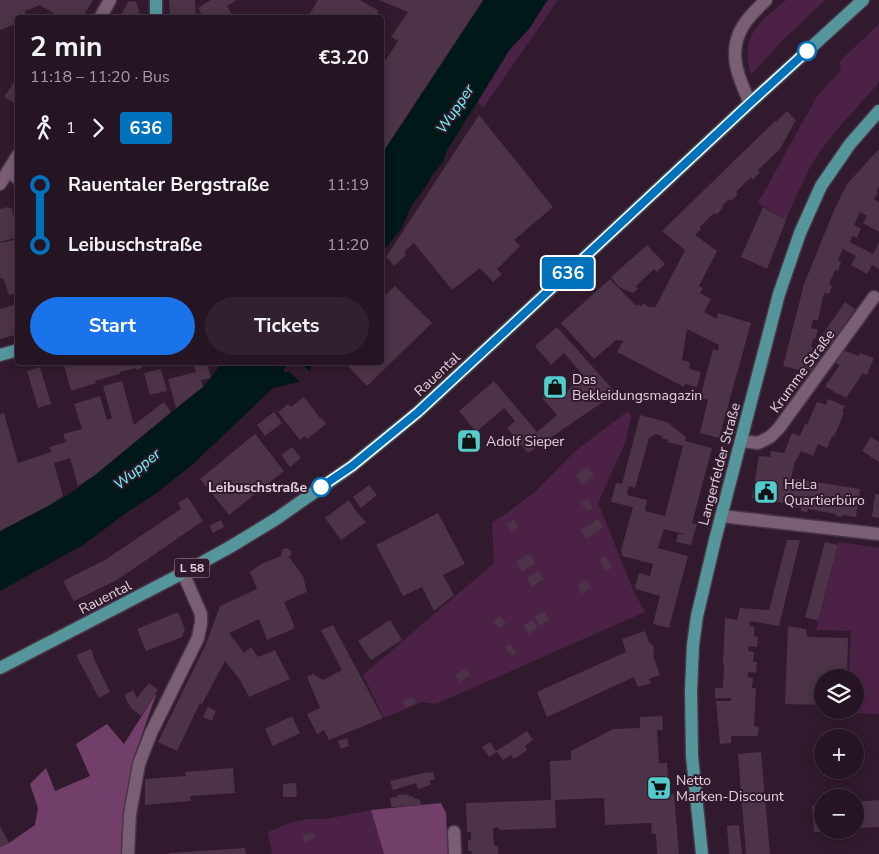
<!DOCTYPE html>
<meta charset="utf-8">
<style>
:root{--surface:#251422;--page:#31212f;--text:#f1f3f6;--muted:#a39ea5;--line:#423340;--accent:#1a73e8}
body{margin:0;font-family:"Nunito Sans",sans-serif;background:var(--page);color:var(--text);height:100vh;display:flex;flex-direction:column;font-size:19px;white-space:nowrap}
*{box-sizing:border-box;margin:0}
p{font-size:16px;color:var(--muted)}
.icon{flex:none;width:28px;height:28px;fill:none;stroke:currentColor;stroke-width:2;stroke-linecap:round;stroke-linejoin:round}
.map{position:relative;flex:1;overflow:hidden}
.panel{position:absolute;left:15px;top:15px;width:369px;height:350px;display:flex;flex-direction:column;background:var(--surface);border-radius:5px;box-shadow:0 2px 12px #0003,0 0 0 1px var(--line)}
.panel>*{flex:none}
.badge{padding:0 10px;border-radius:4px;font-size:18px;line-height:32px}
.buttons{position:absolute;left:814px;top:669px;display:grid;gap:10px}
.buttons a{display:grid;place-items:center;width:50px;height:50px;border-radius:50%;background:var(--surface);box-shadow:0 2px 12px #0003,0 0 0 1px var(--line);font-size:25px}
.map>.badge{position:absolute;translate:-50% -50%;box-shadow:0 0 0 2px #fff}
.legs{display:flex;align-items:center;gap:8px;height:55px;padding:0 15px;font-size:16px}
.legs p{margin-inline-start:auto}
.summary{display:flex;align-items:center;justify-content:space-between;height:85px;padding:0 15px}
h1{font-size:28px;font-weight:700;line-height:38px}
.action{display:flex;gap:10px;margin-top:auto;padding:10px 15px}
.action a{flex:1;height:58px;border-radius:30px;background:var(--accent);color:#fff;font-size:20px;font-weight:700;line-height:58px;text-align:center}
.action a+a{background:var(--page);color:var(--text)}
ul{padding:0 15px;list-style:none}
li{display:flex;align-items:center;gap:18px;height:60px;font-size:19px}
li i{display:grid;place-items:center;width:8px;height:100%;margin:0 6px;background:currentColor}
li i::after{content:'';width:12px;height:12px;margin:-6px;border:4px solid;border-radius:50%;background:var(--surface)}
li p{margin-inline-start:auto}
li:first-child i{background:linear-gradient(#0000 50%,currentColor 0)}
li:last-child i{background:linear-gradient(currentColor 50%,#0000 0)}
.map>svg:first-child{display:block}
.green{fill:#4c2146}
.forest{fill:#723f6a}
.water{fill:#001818}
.pier{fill:#311a2d}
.building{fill:#4c3347;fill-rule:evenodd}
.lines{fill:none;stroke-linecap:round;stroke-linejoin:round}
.minor-casing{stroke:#483545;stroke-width:15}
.major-casing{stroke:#483545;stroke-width:15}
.minor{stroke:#7a5e74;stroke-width:12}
.major{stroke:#55969d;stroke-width:12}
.line-1-casing{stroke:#fff;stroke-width:11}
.line-1{stroke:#0072bc;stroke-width:8}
.stop-1-dot{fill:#fff;stroke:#0072bc;stroke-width:2.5}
.labels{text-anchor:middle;stroke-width:4;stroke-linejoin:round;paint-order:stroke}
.shield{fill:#311a2d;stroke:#ad9ba9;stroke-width:1}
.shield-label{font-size:12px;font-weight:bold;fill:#e2d2de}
.street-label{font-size:14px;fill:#e2d2de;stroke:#311a2d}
.poi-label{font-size:14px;fill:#e2d2de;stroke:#311a2d;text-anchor:start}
.stop-label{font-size:14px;font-weight:bold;fill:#e2d2de;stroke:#311a2d;text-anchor:end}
.water-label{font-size:15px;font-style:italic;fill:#6af8f6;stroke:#311a2d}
</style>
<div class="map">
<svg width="879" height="854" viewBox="0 0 879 854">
<rect width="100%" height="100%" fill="#311a2d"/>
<path class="green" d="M548 0H558L483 108 478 102 508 52 529 29 543 6Z
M786 0H825L780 43 751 75C740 34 758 24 786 0Z
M879 24V81L876 86C853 112 828 137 810 167 801 184 794 202 786 220L758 203 817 96 841 70 839 62Z
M628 411 631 415 626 441 598 503 634 592 645 612 436 704 422 702 384 718 363 675 494 563 492 522 503 516 536 491 574 452Z
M839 542 879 548V714L848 713V710H855V678L849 677 851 631 816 630Z
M371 810 384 854H272L268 832 289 823 309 819H326Z"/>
<path class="forest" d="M155 695H156L136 751 131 773 123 820 121 854H0V847L9 843 35 825 38 808 30 784 46 768 55 791 90 776 76 744 107 724 124 744Z
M441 803 446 813 448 854H384L371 810Z"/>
<path class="water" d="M484 0H548L543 7 529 29 510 49 446 152 443 162 433 174 425 188 412 205 401 229 381 254V155Z
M222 363H312L310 371 299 382 273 388 192 465 155 494 126 513 83 545 0 591V530L40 510 68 495 95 475 204 386Z"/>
<path class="pier" d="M281 363H301L310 372 300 382 289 371 288 372H284V369L286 367Z"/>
<path class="building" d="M0 0H93L82 18H54L56 15 40 5 25 11 27 18H18V23L0 30Z
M169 0H195L196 18H170Z
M211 0H237L227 6 234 18H204L198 8Z
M318 0H360L379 11 376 18H313L309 15Z
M379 0H483L381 155V67L398 41 391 37 408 12Z
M129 1 136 2 141 18H119Z
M18 76V105L4 97Z
M787 111 796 120 780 149 758 170 760 172 753 180 751 177 736 192 738 194 731 201 729 199 722 206 723 208 716 215 714 213 700 227 701 229 695 235 717 251 699 286 703 288 700 293 711 299 704 312 717 319 718 313 751 323 719 438 700 433 708 400 700 398 713 349 718 351 719 345 687 329 682 360 690 362 689 369 701 372 697 387 685 384 684 387 617 352 623 341 616 340 594 359 561 323 610 279 636 306 638 304 641 307 643 303 651 308V306L655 308 685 250 662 231 775 121 776 122Z
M479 115 553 207 514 240 520 246 497 269 502 274 493 282 480 268 452 290 414 243 404 252 406 255 394 266 386 257Z
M879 149V187L876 191 878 193 874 199 879 203V232L863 223 867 216 860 212 854 225 861 229 857 238 852 236 850 242 873 254 879 242V269L872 265 867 274 851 265 856 256 843 249 838 260 841 262 838 271 835 270 829 284 832 286 829 294 824 293 818 320H813L811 328 818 330 815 339H813L811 347H813L809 362 817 364 813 371 803 368V371L783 366 804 284 835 208 847 184Z
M8 207 12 209 18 231V237L0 242V209Z
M763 207 786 220 767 269 741 257Z
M18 239V293L9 295 3 278H0V243Z
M647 245 665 264 657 272 654 269 636 286 638 289 633 293 619 287 611 277Z
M395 286 432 323 367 386 347 365 349 362H381V299Z
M845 302 855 309 831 344 821 337Z
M18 304V334L0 339V309Z
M557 327 616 393 528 453 507 428 515 421 504 408 476 432 459 411 494 381 537 432 557 415 542 398 552 389 560 397 584 376 564 353 551 365 535 346Z
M842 350 859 356 860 353 874 358 867 375 863 373 846 398 840 394 839 395 825 386 840 365 833 362Z
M63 362H153V363L142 366V368L136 370V368L120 372V374L95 381 96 383 71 391Z
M193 362H207L211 378 201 380 203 387 176 408 168 379 196 372Z
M40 367 51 404 38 408 27 371Z
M161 369 167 391 150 395 144 373Z
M122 381 134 425 164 402 171 412 95 475 78 486 70 458 54 463 63 496 50 505 0 531V414L4 413 18 463 51 452 49 447 66 442 63 434 82 429 74 404 100 396 107 420 112 418 103 386Z
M304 397 320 418 321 417 326 424 307 439 305 436 300 440 278 412 288 404 291 407Z
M828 399 845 406 842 412 844 413 834 437 832 436 827 448 818 444 813 456 801 451 796 461H795L791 478 860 489 856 517 842 515V517L836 516V514L808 509 807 512 801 511V508L787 506V504L773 501V504L767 503V501L752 498 759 456 770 457 771 451 784 453 792 433 800 436 805 424 807 425 817 402 826 405Z
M274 412 282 423 265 436 257 425Z
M640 415 667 422 686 437 685 441 712 448 692 523 697 524 691 545 676 542 678 534 683 535V534L664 529 658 548 688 556 669 628 653 624 660 596 636 589 635 587 639 573 650 576 653 564 622 556 621 551 633 507 611 502 616 483 622 484ZM656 434 662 436 661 438 668 440 667 442 683 446 665 516 645 511 647 500 627 495 629 486 635 488 649 438Z
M255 434 284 471 229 515 200 479Z
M871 437 879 442V462L862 451Z
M292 447 301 458 290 467 281 455Z
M587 466 594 475 583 485 576 476Z
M369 485 377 495 361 508 353 497Z
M875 494H879V518L872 517Z
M188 497 203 521 117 580 74 601 63 581 105 560 181 509 178 503Z
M587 499 593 508 587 511 581 503Z
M349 500 356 511 366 522 341 540 325 518Z
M438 513 465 564 443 575 454 595 434 611 422 587 403 596 376 545Z
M598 519 603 527 586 539 581 530Z
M221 520 224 527 213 533 209 526Z
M513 520 518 527 512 532 507 525Z
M787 540H800L779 626 750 621V626L754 627V636L758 637 757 647 749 646 748 651 754 652 753 662H757L756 673 748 672V677L753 678 752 688H756L754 726 759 727 758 736H731V743L720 744 716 701H731V698H715V688H723L724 664H723L725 618 737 620 740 608 769 610Z
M825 542 838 545 818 621 805 617Z
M286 548 291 551V555L289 557 303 576 307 592 284 602 294 625 293 629 267 640 259 619 229 633 244 653 251 647 258 657 275 650 290 679 249 697 240 680 225 661 202 704 200 703 177 751 158 742 206 644 220 606 257 589 250 572 261 564 281 556 282 550Z
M529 554 535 563 522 572 516 562Z
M605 556 613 567 606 571 599 560Z
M538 571 544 579 532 587 527 578Z
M586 580 591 587 582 594 577 586Z
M544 611 549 620 540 626 535 617Z
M178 612 185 629 182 637 146 651 137 629Z
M500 616 506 623 499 628 493 621Z
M532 619 538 627 529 634 523 626Z
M390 620 402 640 371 660 358 641Z
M333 625 383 718 329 740 324 730 317 734 307 714 320 708 307 677 313 674 323 680 342 670 321 630Z
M788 626 806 629 807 637 848 638 847 678H822V705L785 704Z
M645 631 649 642 653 645 654 651 653 655 660 675 649 679 651 683 638 687 634 677 547 717 537 692 626 652 622 639Z
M510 644 517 652 512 656 505 647Z
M91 649 95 661 110 692 99 698 76 655Z
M466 668 470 675 459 682 455 675Z
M149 683 158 690 141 716 131 708 124 695 133 690 137 698Z
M413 697 416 703 406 707 403 701Z
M208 707 216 711 212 721 203 717Z
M292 716 300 733 273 746 265 729Z
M662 716 663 730H657L659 763H667L669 794H674L679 854H657L656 834H652L651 823 605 825 604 798 555 800 556 828 499 830V827L493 828 494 846H498V854H472L471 851H468V840H471V832H467L466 803 551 800 550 761 571 760V751L613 729 640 728V717Z
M527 731 533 740 525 746 527 750 514 759 511 755 503 760 497 752 489 757 482 747 490 742 496 751Z
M347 738 349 746 341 749 338 741Z
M761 752 770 854H746L738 754Z
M233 768 235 793 190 796 191 801 145 805V779L186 776 185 772Z
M427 772 428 773 433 772 435 779 430 780 431 785 418 789 416 783 393 790 390 781Z
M296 783 297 797H283V784Z
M409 794V797L412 796V797L420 800 421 805 391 807 390 798 397 797V795Z
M879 800V827L859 828 856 802Z
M822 805V832H814L812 806Z
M739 825 742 854H729L727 826Z
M0 826 9 843 0 847Z
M313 832 315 838 304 842 302 835Z
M245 848 246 854H169V853Z"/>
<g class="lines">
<defs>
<path id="minor" d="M100 18 110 0
M750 103C738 77 727 52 743 26 749 16 758 8 766 0
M8 172 16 177 18 179
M0 184 18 155
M741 441 758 443 770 437 779 428 874 297
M721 516 879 534
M454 832 455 854
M128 854 130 814 139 764 151 733 198 638 201 623V614L183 573"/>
<path id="major" d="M156 18V0
M0 355 18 350
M0 668 183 573 230 547 276 519 352 466 418 412 528 310 750 103 863 0
M702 854 692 756 691 691 693 645 697 616 715 540 779 294 800 233 821 186 850 144 879 111"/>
</defs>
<use href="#minor" class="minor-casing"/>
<use href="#major" class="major-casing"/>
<use href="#minor" class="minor"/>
<use href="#major" class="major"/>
</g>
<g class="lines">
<defs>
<path id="line-1" d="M321 487 352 466 418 412 528 310 750 103 807 51"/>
</defs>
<use href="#line-1" class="line-1-casing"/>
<use href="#line-1" class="line-1"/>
</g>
<defs>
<symbol id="shop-square" viewBox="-11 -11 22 22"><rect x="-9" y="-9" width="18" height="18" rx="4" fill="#53cdcb" stroke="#311a2d"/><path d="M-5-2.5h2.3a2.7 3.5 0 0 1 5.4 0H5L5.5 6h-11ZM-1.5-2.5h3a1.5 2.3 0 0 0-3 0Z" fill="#111"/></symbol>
<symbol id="civic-square" viewBox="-11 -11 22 22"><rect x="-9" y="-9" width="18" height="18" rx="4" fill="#53cdcb" stroke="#311a2d"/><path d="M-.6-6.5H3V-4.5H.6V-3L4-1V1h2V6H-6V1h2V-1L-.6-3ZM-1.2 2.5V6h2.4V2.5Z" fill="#111"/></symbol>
<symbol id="supermarket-square" viewBox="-11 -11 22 22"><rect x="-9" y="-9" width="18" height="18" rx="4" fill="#53cdcb" stroke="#311a2d"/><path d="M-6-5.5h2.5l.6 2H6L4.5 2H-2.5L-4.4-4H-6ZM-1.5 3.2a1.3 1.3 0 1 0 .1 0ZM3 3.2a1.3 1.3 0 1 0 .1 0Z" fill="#111"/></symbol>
</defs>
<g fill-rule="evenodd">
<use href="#shop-square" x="541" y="373" width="28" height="28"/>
<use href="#shop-square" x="455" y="427" width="28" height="28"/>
<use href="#civic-square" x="752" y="478" width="28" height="28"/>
<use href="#supermarket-square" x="645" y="774" width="28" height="28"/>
</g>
<g class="stop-1-dot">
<circle cx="807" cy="51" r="9"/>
<circle cx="321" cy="487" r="9"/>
</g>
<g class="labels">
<rect class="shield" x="174.5" y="558.5" width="35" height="19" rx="4"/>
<g class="shield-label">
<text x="192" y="572">L 58</text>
</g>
<g class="street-label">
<text transform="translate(802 371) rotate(-54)" y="5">Krumme Straße</text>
<text transform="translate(437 374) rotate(-43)" y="5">Rauental</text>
<text transform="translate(719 464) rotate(-75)" y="5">Langerfelder Straße</text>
<text transform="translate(105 597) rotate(-27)" y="5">Rauental</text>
</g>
<g class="poi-label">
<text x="572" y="384">Das<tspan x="572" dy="16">Bekleidungsmagazin</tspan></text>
<text x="486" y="446">Adolf Sieper</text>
<text x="784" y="489">HeLa<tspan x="784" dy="16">Quartierbüro</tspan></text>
<text x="676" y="785">Netto<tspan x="676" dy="16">Marken-Discount</tspan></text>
</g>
<g class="stop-label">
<text x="307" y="492">Leibuschstraße</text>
</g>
<g class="water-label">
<text transform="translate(455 109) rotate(-56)" y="5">Wupper</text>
<text transform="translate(137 469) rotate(-39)" y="5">Wupper</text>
</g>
</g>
</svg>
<div class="buttons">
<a><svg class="icon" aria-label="layers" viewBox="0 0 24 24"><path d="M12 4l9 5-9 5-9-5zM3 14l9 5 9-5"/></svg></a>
<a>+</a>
<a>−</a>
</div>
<b class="badge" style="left:568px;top:273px;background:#0072bc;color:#fff">636</b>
<section class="panel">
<div class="summary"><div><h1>2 min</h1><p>11:18 – 11:20 · Bus</p></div><b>€3.20</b></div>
<div class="legs"><svg class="icon" aria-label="walk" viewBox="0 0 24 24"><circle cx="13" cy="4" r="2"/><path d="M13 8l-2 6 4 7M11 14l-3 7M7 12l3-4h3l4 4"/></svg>1<svg class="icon" aria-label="forward" viewBox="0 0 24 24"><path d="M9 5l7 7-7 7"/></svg><b class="badge" style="background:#0072bc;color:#fff">636</b></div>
<ul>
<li><i style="color:#0072bc"></i><b>Rauentaler Bergstraße</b><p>11:19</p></li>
<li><i style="color:#0072bc"></i><b>Leibuschstraße</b><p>11:20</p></li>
</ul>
<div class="action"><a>Start</a><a>Tickets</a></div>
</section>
</div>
